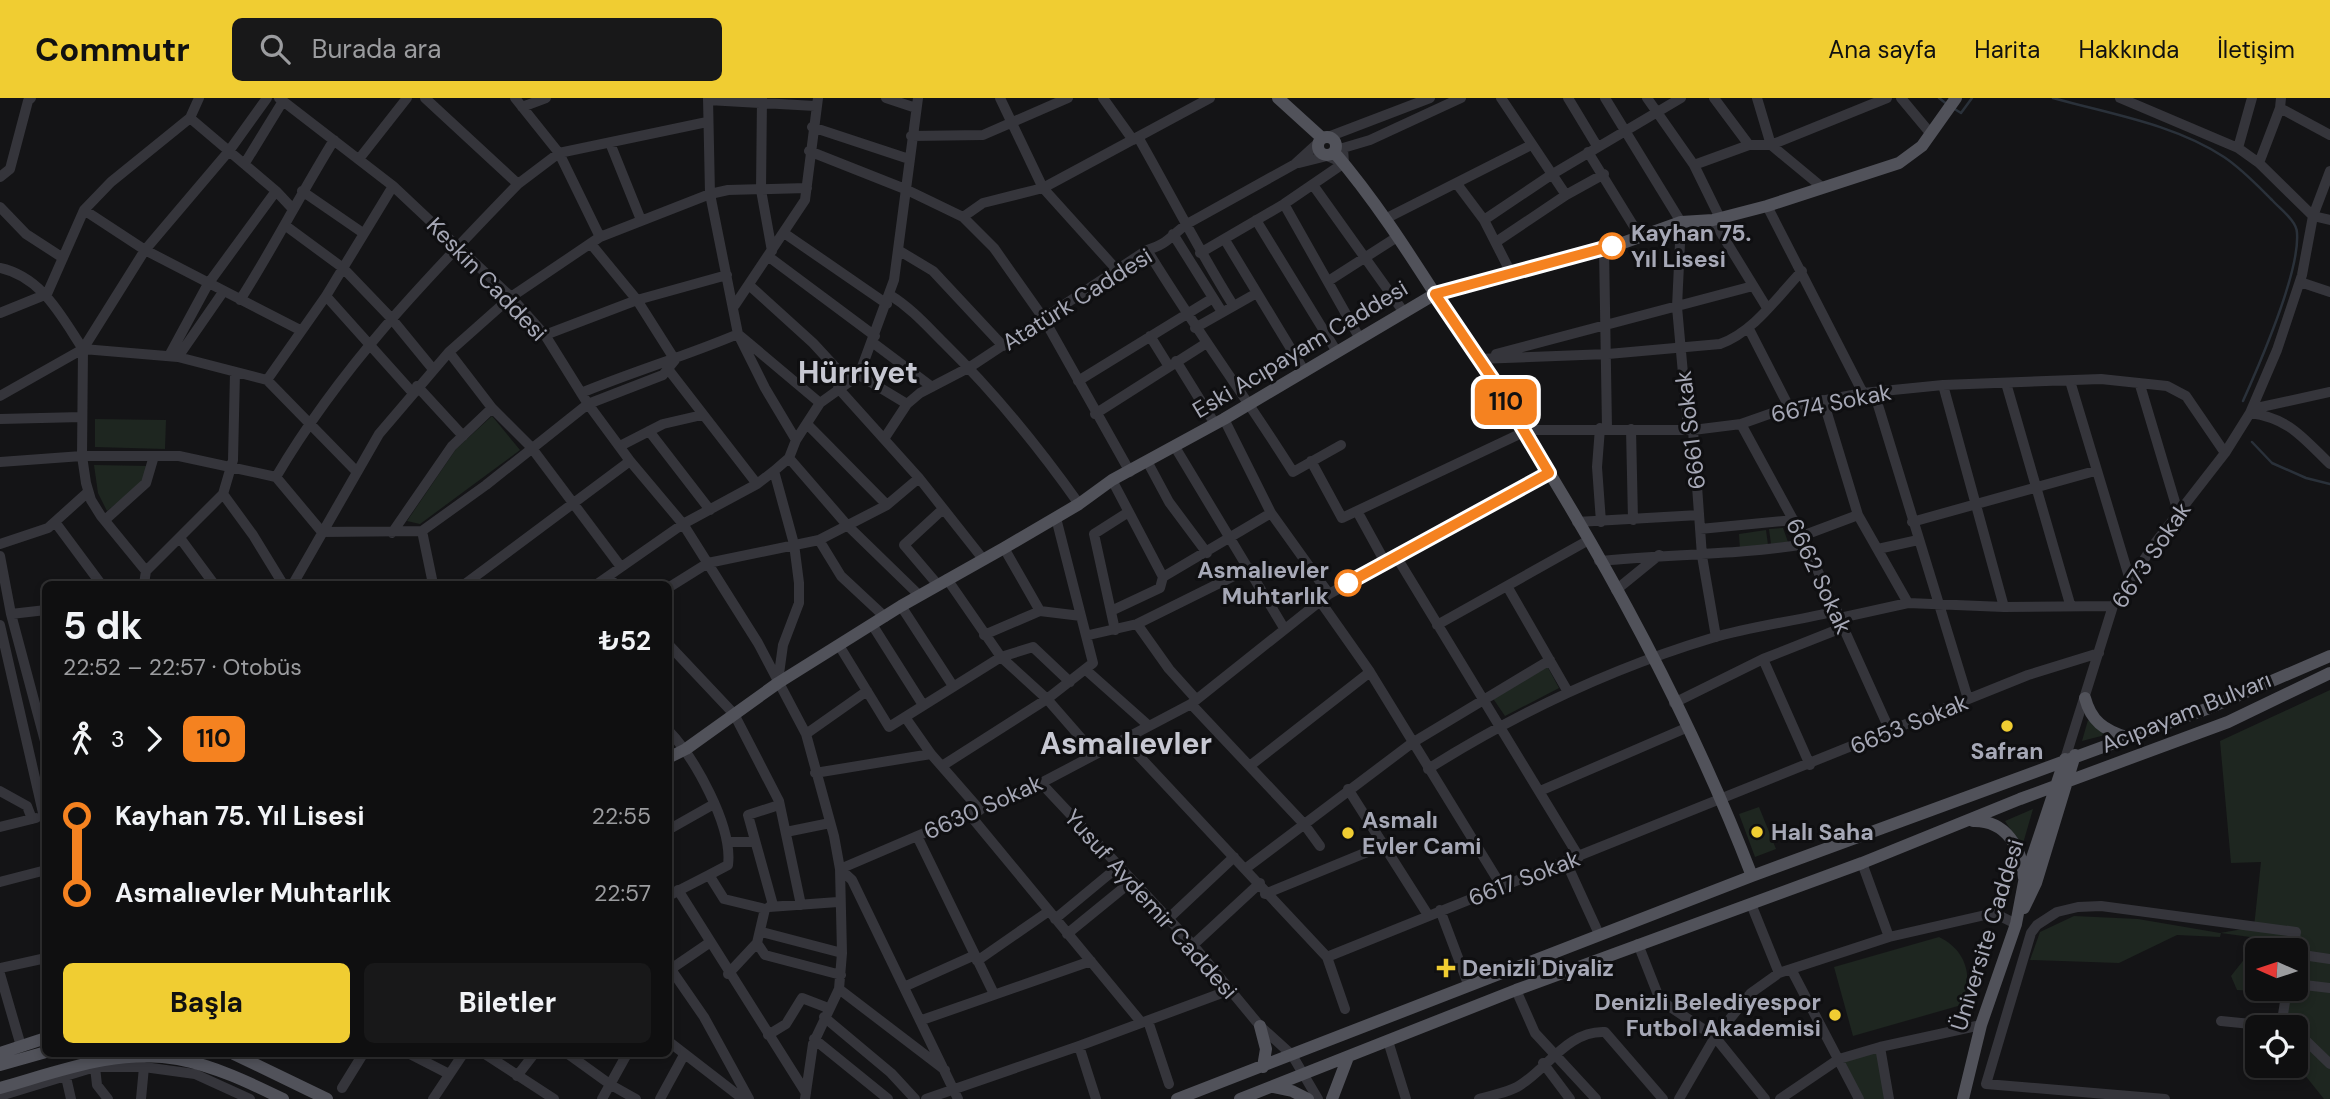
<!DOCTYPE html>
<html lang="tr">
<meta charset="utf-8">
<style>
:root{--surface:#0f0f10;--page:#181819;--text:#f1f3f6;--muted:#9b9c9f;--line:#2f2f30;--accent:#f0cd32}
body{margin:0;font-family:"DM Sans",sans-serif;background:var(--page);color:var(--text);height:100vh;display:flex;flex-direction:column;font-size:26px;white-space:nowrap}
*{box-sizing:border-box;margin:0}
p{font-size:23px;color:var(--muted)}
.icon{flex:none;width:38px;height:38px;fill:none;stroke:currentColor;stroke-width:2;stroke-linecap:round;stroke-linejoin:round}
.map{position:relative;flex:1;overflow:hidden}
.details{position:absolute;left:42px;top:483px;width:630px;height:476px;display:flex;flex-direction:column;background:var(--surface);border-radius:10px;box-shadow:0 4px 10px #0003,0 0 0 2px var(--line)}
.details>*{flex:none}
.badge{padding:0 14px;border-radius:10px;font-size:24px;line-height:46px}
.needle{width:46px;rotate:273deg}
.buttons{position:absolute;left:2245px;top:840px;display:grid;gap:14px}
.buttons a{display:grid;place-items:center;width:63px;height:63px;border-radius:10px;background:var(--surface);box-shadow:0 4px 10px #0003,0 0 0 2px var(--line);font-size:35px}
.map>.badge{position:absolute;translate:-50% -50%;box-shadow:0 0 0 4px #fff}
.legs{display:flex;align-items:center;gap:10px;height:77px;padding:0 21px;font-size:23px}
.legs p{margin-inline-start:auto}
.summary{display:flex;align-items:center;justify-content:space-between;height:119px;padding:0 21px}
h1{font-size:38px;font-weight:700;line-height:52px}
.cta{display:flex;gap:14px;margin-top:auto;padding:14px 21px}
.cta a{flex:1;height:80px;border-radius:10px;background:var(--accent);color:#111;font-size:28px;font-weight:700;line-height:80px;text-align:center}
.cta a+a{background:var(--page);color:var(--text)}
ul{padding:0 21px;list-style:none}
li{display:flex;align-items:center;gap:24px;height:77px;font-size:26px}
li i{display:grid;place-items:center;width:10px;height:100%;margin:0 9px;background:currentColor}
li i::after{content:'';width:18px;height:18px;margin:-9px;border:5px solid;border-radius:50%;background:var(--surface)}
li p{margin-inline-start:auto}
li:first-child i{background:linear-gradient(#0000 50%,currentColor 0)}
li:last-child i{background:linear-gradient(currentColor 50%,#0000 0)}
header{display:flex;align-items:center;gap:42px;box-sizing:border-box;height:98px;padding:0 35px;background:var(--accent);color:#111}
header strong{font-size:33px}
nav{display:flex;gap:38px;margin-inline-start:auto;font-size:24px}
.search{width:490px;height:63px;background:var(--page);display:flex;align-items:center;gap:18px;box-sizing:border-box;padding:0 24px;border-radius:10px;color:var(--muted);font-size:26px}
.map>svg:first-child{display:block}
.green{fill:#1e2620}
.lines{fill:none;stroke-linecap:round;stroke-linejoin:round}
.stream{stroke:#2a313a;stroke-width:2.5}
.major-tunnel{stroke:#313236;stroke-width:12;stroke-dasharray:12 6;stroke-linecap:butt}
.minor{stroke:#35353b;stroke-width:10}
.major{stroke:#51525a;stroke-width:12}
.line-1-casing{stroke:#fff;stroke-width:16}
.line-1{stroke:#f58220;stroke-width:10}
.stop-1-dot{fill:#fff;stroke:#f58220;stroke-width:3.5}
.poi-dot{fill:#f0cd32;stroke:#0f0f11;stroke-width:2.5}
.labels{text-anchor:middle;stroke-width:6;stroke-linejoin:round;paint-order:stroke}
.stop-label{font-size:23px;font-weight:bold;fill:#a6a8b6;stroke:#0f0f11;text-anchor:start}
.street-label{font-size:23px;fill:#a6a8b6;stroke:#0f0f11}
.poi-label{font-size:23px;font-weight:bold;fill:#a6a8b6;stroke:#0f0f11;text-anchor:start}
.district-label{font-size:30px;font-weight:bold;fill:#c7c8d2;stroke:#0f0f11}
</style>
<header>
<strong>Commutr</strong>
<div class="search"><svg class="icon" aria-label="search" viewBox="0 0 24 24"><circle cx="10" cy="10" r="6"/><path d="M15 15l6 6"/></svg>Burada ara</div>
<nav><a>Ana sayfa</a><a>Harita</a><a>Hakkında</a><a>İletişim</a></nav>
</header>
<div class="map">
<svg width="2330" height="1001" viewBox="0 0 2330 1001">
<rect width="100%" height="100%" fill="#141416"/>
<path class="green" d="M492 318 520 352 420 426 407 423 456 351Z
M95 321 166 322 165 351 95 349Z
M94 367 149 368 144 383 107 413 98 395Z
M1783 430 1788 444 1771 446 1769 431Z
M1766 432 1768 447 1740 451 1739 436Z
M1547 568 1559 590 1505 618 1492 599Z
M2330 592V1001H2324L2296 966V929H2281L2287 891H2296L2294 845 2221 835 2220 839 2177 837 2119 865 2030 862 2040 834 2074 818 2138 821 2220 835 2254 829 2261 764 2231 765 2220 643Z
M2088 622 2105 637 2082 643Z
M1759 709 1776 751 1755 759 1739 716Z
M2033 711 2022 749 2005 723Z
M1939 839C1967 852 1976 883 1958 908L1853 938 1834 869Z
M2246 859 2257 861 2258 891H2269L2268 894 2237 892 2231 878Z
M1880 949 1889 1001H1859L1839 961Z"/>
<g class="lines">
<path class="stream" d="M1939 0 1948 7
M2053 0C2110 16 2174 26 2224 59 2242 71 2257 87 2272 102 2280 111 2297 123 2297 135 2300 174 2260 265 2243 303
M1953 10 1961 15 1972 0
M2252 344 2272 365 2306 380 2330 386"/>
<path class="major-tunnel" d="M90 957 95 956"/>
<path class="minor" d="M279 0 393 88 511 199 545 237 588 306 630 363 683 426 758 545 806 636 834 738 840 771 842 855 839 891 813 946 805 1001
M425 0 518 86
M515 0 559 55 600 139
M708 0 710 96 738 236 765 290 796 342
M762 0 761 92 772 153
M886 0 916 10
M1000 0 1043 90 1117 172
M1103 0 1133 42
M1501 0 1566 97
M1568 0 1597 48
M1605 0 1681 124 1677 209 1687 320 1693 332 1702 458 1716 539
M1647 0 1694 67 1720 120
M1714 0 1749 47
M1757 0 1771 47
M1901 0 1931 36
M708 2 815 8
M522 9 546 0
M2280 10 2330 37
M190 20 276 93 291 109
M812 29 909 61
M911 38 983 37 1068 0
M1138 39C1170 95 1199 153 1233 207
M1328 39 1430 0
M610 45 641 122
M1771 47 1823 90
M2238 50 2252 0
M809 53 905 91 963 119 994 150 1044 221 1130 374
M1588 54 1641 140
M359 61 407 0
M245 65 283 3
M1299 65 1327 58 1341 64
M1344 65 1343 50 1370 42 1461 0
M2259 65 2280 10 2281 0
M1694 67 1749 47H1771L1887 0
M2330 73 2313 118 2330 122
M0 79 10 71 28 3 31 0
M1457 86 1484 122 1511 175
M1313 87 1403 213
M302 93 363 135
M1284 106 1359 239
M1767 108 1863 295
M0 109 26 136 63 160
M84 112 145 152 300 232
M963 119 983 105 1043 90 1210 0
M1385 121 1531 47
M1256 122 1337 254
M1484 122 1551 77 1681 0
M1713 122 1767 210
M286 128 343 170 391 220 432 270
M784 135 887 206
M1173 136 1222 214
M1225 142 1305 274
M1496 144 1566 97 1604 76
M1604 150 1607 330
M898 152 933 173 1003 248
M1147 152C1193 228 1246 299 1293 374L1341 347
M1200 155 1284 106 1344 65
M769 159 875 238
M0 170C42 179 61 218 83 251
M1330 182 1397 139
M2300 184 2330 194
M749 187 813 245 849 284
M47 196 84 112 111 84 190 20 199 0
M890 197C911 210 926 227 943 244 994 294 1038 348 1079 406
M326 198 412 294
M240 202C274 149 301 95 334 42
M735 207 805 102 818 0
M0 215 47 196
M1195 230 1255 196
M1749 231 1789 309
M545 237 637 202 727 177
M1150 238 1168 267
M872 244 932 289
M83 251 178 259 267 282 356 373
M449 254 492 310 531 349 621 469
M1496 256 1753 188
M169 258 208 186 276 93
M178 259 223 194
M1477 261 1608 256 1720 246C1754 234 1777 199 1802 173
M1176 263 1215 326
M668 271 757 386
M859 277 907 306 920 295 970 269 1147 152C1168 146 1170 138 1187 126L1295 66 1318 45
M267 282 326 198 393 88
M1078 283 1213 200
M2070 283 2130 482
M2006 285 2070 506
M1943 287 2004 509
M2140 287 2178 414
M417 288 463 338
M838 290 919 380 983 461
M1874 294 1968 601
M581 295C634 273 686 258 738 236L820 305
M0 298 83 251
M1823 302 1858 417 1908 505
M2252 311 2330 294
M2250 315C2289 320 2303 340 2330 366
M1095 316 1205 246
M0 321 82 319
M1224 321 1271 415 1329 496
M807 326 887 407
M1741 326 1802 438 1890 633
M1600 330 1597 369 1601 424
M1631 331 1633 422
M1523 332H1693L1741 326 1789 309 1863 295 1943 287 2101 281 2167 288 2186 298 2225 355
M649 333 710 412
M884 341 907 306
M620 348 663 326 702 317
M1175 349 1284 530
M789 360 847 427 919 497
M1147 363 1169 404 1207 455
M1311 363 1342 420 1524 334
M0 364 82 358H179L276 379 322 434
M774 373 794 446 799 485V505L783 547 778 583
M276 379C342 267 428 179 518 86L559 55 707 24
M1112 382 1163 479
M223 396 253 437 283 486
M1357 413 1385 464
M105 422 146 385 154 358
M55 424 101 486
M1577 424 1699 417
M1912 424 2095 373
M1700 431 1794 422
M422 433 486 387 588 306 663 277 675 262 637 202 591 146
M422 433 433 486
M322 434 422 433
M392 435 452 348 492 310
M1802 438 1858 417
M180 440 214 486
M819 442 841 478 885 519
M0 446 48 430 88 394
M1004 450 1040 513
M1878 451 1918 442
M0 458 11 516 46 647
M1396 458 1579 759
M1599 463C1668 456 1737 457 1806 446
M146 473 101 418 91 402 86 385 82 358 83 251 145 152 229 53 267 0
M146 473 223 396 233 362 235 274
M608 479 615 486
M947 481 1001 559 1047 601 1095 656
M144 486 146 473
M293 486 379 336 449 254 511 199 600 139 710 96 728 92 807 90
M465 486 630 363
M597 486 683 426 757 386 774 373 789 360 796 342 820 305 859 277 894 182 918 0
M938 487 904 447 943 411
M1507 488 1568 594
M668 490 708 465 819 442 887 407 919 380
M1616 492 1659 457
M1320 503 1370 574 1502 789
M901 508 953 588
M1111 513 1160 490 1163 479 1271 415
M11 516 46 512
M1840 520 1908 505 2004 509 2113 508
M1137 526 1169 571 1196 601
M0 527 46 728
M1437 527 1587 443
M873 528 923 607
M1115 532 1094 436 1127 415
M984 537 1040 513 1081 518
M1089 537 1137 526 1250 470
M668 546 734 616 779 703 801 807
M840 549 889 629 1001 559 1033 549 1070 584
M1763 561 1810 667
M1086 572 1149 628
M1674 605 1763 561 1844 529
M1191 606 1304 726 1320 748
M905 619 931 656 980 712
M668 632C694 659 733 728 728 767L709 777 724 801 765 811 757 845 728 876
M806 636 867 593
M1124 642 1327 859 1345 911
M2065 661 2113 508 2155 445 2225 355 2250 315 2277 252 2302 177 2313 118 2259 65 2238 50 2120 0
M1251 667 1370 574
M942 668 1047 601 1093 565 1056 420
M1428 671C1517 615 1612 570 1712 540 1753 528 1796 523 1837 513
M815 675 931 656
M1041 685 1193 847 1260 928 1292 957 1318 1001
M1348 691 1428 817
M0 693 27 708 32 721
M1540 693 1686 630
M969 716 1141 924
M0 729 36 720
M668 732 714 706
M786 734 830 725
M917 738 994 896
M727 744H755
M1566 764 1599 836
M1862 765 1889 839
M1245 771 1412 645 1550 562
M0 784 46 772
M678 792 806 995
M1265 796 1382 748
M668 798 709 777
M1751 806 1779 875
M773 807 748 717 779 707
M769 809 838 804
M1440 812 1468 886
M1055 821 1119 768
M1168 821 1234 759
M762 834 842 855
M1067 836 1132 783
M757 845 765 857 841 877
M1638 846 1660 902 1715 939 1765 1001
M1193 847 1260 785
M2296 856 2330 861
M1327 859 2028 577 2099 555
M977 863 1049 813
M668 867 704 919 749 1001
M0 870 46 860
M1791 871 1859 1001
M668 873 709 845
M0 876 21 948
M2296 886 2330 890
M906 888 975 857
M839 891 945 972
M1516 892 1535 935 1596 1001
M824 919 891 975 915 1001
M922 922 1091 863
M1148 923 1169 986
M2221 923 2281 929 2287 891
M2296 933 2330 966
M768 937 786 926 802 900 828 910
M814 941 888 1001
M668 943 743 1001
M1388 943 1406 1001
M1079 948 1096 1001
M1880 949 1889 1001
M410 956 449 976
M485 956 554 1001
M568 956 611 987 636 1001
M1543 965 1570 1001
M95 969 97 987 108 1001
M517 978 534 956
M66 979 71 1001
M342 990 363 956
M0 998 95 969H144L195 976 250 1001
M141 1001 144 969
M433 1001 463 956
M602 1001 627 956
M660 1001 684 957
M926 1001 1079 948 1230 892
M958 1001 852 782 840 771 1041 685 1191 606 1329 496 1549 375
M1479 1001C1491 997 1506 995 1517 989 1546 973 1567 932 1605 934L1663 1001
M1679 1001 1715 939 1751 895 1779 875 1889 839 1994 815 2016 826
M1780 1001 1839 961 1880 949 1981 927
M2165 1001 1986 986 2031 835 2037 827 2057 814 2078 809 2101 808 2296 834 2293 852"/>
<path class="major" d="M1278 0 1322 40
M1318 48a9 9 0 1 1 18 0a9 9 0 1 1-18 0Z
M1334 54C1388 117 1430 190 1476 259 1583 421 1682 596 1752 778
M2085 600C2091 623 2104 632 2126 639
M668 660 686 651 778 585 901 508 1004 450 1079 406 1112 382 1224 321 1435 196 1617 147 1681 124 1713 122 1767 108 1899 65 1922 48 1956 0
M1973 723C2006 722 2022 750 2024 780
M2024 810 2036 785 2075 657
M1260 928 1266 951 1263 969
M0 955 46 940
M234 956 327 1001
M0 967 46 954
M1273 989 1292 993 1308 1001
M0 990C57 974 118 950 178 961 215 968 250 985 283 1001
M1177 1001 1752 778 2209 610 2330 558
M1240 1001 1516 892 1862 765 2020 701 2228 624 2330 575
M1332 1001 1348 959
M1963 1001 1981 927 2016 826 2024 784 2065 661"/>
</g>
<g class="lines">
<defs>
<path id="line-1" d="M1348 485 1549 375 1498 289 1435 196 1612 148"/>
</defs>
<use href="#line-1" class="line-1-casing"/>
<use href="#line-1" class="line-1"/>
</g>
<g class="stop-1-dot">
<circle cx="1612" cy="148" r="12"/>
<circle cx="1348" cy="485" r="12"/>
</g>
<g class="poi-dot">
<circle cx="2007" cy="628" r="7"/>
<circle cx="1757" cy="734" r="7"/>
<circle cx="1348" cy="735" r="7"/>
<path d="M1442.5 859.5h7v7h7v7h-7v7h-7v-7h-7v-7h7z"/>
<circle cx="1835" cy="917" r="7"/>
</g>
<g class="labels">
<g class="stop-label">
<text x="1631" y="143">Kayhan 75.<tspan x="1631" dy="26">Yıl Lisesi</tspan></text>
<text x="1329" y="480" text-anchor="end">Asmalıevler<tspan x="1329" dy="26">Muhtarlık</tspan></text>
</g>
<g class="street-label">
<text transform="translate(487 181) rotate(46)" y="8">Keskin Caddesi</text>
<text transform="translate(1077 201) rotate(-32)" y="8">Atatürk Caddesi</text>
<text transform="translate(1300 251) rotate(-31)" y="8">Eski Acıpayam Caddesi</text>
<text transform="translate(1831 305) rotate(-11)" y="8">6674 Sokak</text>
<text transform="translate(1690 332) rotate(-97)" y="8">6661 Sokak</text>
<text transform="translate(2151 457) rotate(-56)" y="8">6673 Sokak</text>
<text transform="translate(1819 478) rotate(65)" y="8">6662 Sokak</text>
<text transform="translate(2186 614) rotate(-22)" y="8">Acıpayam Bulvarı</text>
<text transform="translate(1909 626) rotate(-22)" y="8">6653 Sokak</text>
<text transform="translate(983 709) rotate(-24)" y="8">6630 Sokak</text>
<text transform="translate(1524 780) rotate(-21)" y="8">6617 Sokak</text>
<text transform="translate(1151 806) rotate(48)" y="8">Yusuf Aydemir Caddesi</text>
<text transform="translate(1987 837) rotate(-73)" y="8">Üniversite Caddesi</text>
</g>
<g class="poi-label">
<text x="2007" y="661" text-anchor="middle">Safran</text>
<text x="1362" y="730">Asmalı<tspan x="1362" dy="26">Evler Cami</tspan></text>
<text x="1771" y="742">Halı Saha</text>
<text x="1462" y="878">Denizli Diyaliz</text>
<text x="1821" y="912" text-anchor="end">Denizli Belediyespor<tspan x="1821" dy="26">Futbol Akademisi</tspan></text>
</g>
<g class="district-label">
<text x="858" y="285">Hürriyet</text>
<text x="1126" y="656">Asmalıevler</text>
</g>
</g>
</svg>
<div class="buttons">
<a><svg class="needle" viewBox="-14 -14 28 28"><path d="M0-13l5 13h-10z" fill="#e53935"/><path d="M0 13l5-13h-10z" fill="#9b9c9f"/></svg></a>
<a><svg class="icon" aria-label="locate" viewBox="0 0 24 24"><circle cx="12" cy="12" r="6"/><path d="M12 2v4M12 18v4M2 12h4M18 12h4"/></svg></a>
</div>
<b class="badge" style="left:1506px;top:304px;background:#f58220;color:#111">110</b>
<section class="details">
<div class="summary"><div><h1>5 dk</h1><p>22:52 – 22:57 · Otobüs</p></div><b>₺52</b></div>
<div class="legs"><svg class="icon" aria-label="walk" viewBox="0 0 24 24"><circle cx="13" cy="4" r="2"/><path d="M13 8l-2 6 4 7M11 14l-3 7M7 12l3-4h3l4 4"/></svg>3<svg class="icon" aria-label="forward" viewBox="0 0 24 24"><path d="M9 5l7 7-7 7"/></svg><b class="badge" style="background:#f58220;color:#111">110</b></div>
<ul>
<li><i style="color:#f58220"></i><b>Kayhan 75. Yıl Lisesi</b><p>22:55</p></li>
<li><i style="color:#f58220"></i><b>Asmalıevler Muhtarlık</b><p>22:57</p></li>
</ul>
<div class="cta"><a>Başla</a><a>Biletler</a></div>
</section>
</div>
